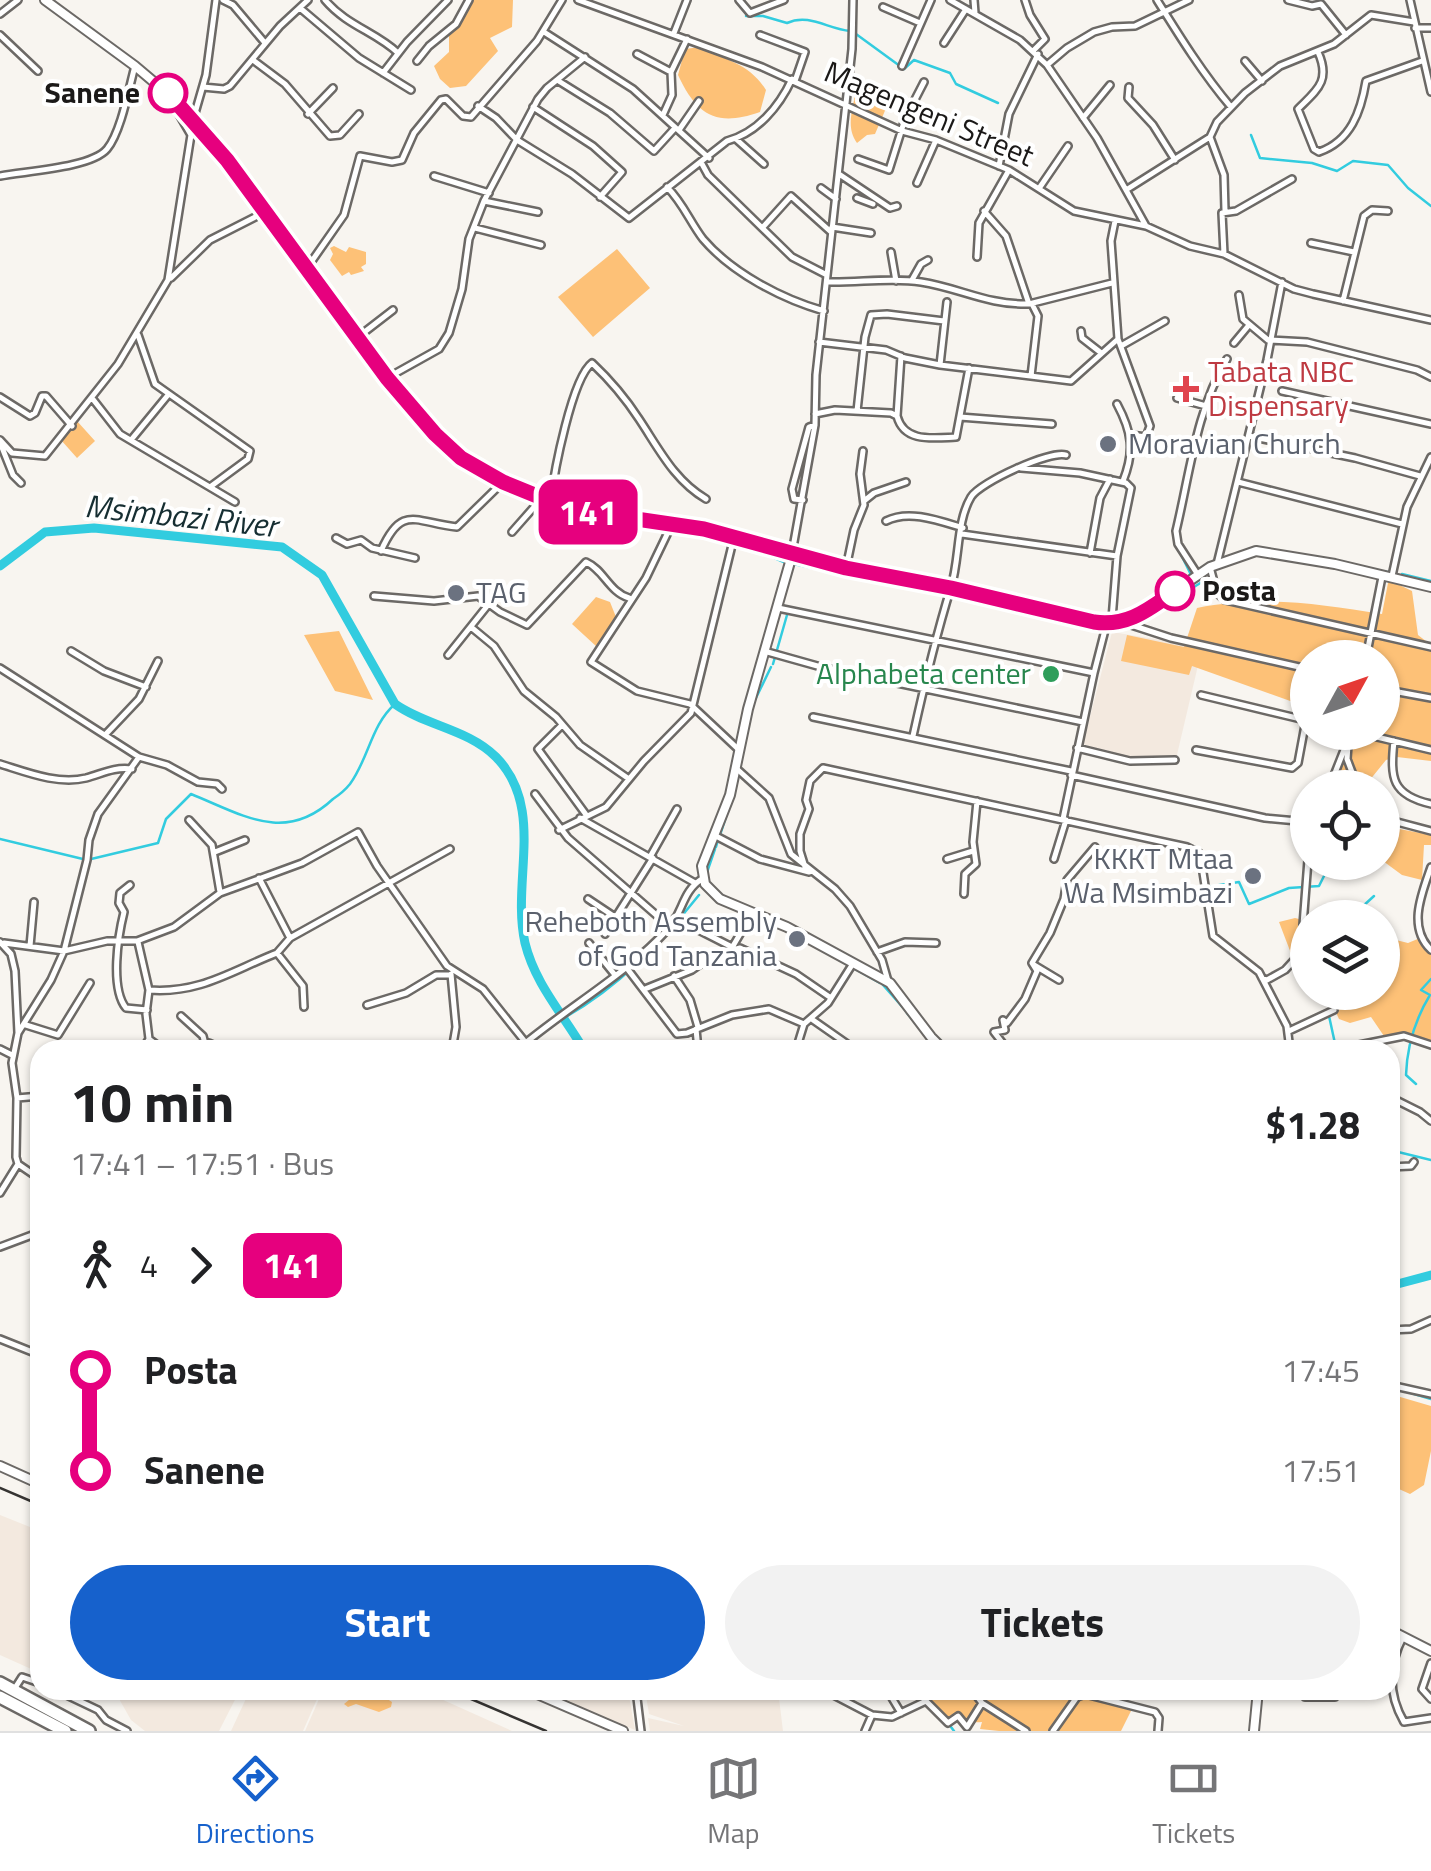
<!DOCTYPE html>
<meta charset="utf-8">
<style>
:root{--surface:#fff;--page:#f2f2f2;--text:#202124;--muted:#757577;--line:#e0e0e0;--accent:#1661cc}
body{margin:0;font-family:"Titillium Web",sans-serif;background:var(--page);color:var(--text);height:100vh;display:flex;flex-direction:column;font-size:38px;white-space:nowrap}
*{box-sizing:border-box;margin:0}
p{font-size:32px;color:var(--muted)}
.icon{flex:none;width:55px;height:55px;fill:none;stroke:currentColor;stroke-width:2;stroke-linecap:round;stroke-linejoin:round}
.map{position:relative;flex:1;overflow:hidden}
.side{position:absolute;left:30px;top:1040px;width:1370px;height:660px;display:flex;flex-direction:column;background:var(--surface);border-radius:30px;box-shadow:0 2px 8px #0004}
.side>*{flex:none}
.badge{padding:0 20px;border-radius:15px;font-size:35px;line-height:65px}
.needle{width:65px;rotate:50deg}
.tools{position:absolute;left:1290px;top:640px;display:grid;gap:20px}
.tools a{display:grid;place-items:center;width:110px;height:110px;border-radius:50%;background:var(--surface);box-shadow:0 2px 8px #0004;font-size:50px}
.map>.badge{position:absolute;translate:-50% -50%;box-shadow:0 0 0 5px #fff}
.legs{display:flex;align-items:center;gap:15px;height:110px;padding:0 40px;font-size:32px}
.legs p{margin-inline-start:auto}
.head{display:flex;align-items:center;justify-content:space-between;height:170px;padding:0 40px}
h1{font-size:55px;font-weight:700;line-height:75px}
.primary-button{display:flex;gap:20px;margin-top:auto;padding:20px 40px}
.primary-button a{flex:1;height:115px;border-radius:60px;background:var(--accent);color:#fff;font-size:40px;font-weight:700;line-height:115px;text-align:center}
.primary-button a+a{background:var(--page);color:var(--text)}
ul{padding:0 40px;list-style:none}
li{display:flex;align-items:center;gap:35px;height:100px;font-size:38px}
li i{display:grid;place-items:center;width:15px;height:100%;margin:0 12px;background:currentColor}
li i::after{content:'';width:25px;height:25px;margin:-12px;border:8px solid;border-radius:50%;background:var(--surface)}
li p{margin-inline-start:auto}
li:first-child i{background:linear-gradient(#0000 50%,currentColor 0)}
li:last-child i{background:linear-gradient(currentColor 50%,#0000 0)}
.tab-bar{display:flex;justify-content:space-around;align-items:center;height:140px;border-top:2px solid var(--line);background:var(--surface);font-size:28px;color:var(--muted)}
.tab-bar a{display:grid;justify-items:center;gap:5px}
.tab-bar .active{color:var(--accent)}
.map>svg:first-child{display:block}
.built{fill:#f3e9df}
.green{fill:#fdc177}
.lines{fill:none;stroke-linecap:round;stroke-linejoin:round}
.stream{stroke:#32ccdf;stroke-width:2.5}
.river{stroke:#32ccdf;stroke-width:9}
.street-casing{stroke:#6c6966;stroke-width:10}
.secondary-casing{stroke:#6c6966;stroke-width:12}
.highway-casing{stroke:#6c6966;stroke-width:16}
.street{stroke:#fff;stroke-width:5}
.secondary{stroke:#fff;stroke-width:8}
.highway{stroke:#fff;stroke-width:11}
.rail{stroke:#363432;stroke-width:2.5}
.line-1-casing{stroke:#fff;stroke-width:22}
.line-1{stroke:#e6007e;stroke-width:15}
.stop-1-dot{fill:#fff;stroke:#e6007e;stroke-width:5}
.health-dot{fill:#e0444e;stroke:#fff;stroke-width:4}
.worship-dot{fill:#6b7280;stroke:#fff;stroke-width:4}
.leisure-dot{fill:#2e9e5b;stroke:#fff;stroke-width:4}
.labels{text-anchor:middle;stroke-width:8;stroke-linejoin:round;paint-order:stroke}
.stop-label{font-size:30px;font-weight:bold;fill:#1b1918;stroke:#fff;text-anchor:end}
.street-label{font-size:30px;fill:#1b1918;stroke:#fff}
.health-label{font-size:30px;fill:#be3a42;stroke:#fff;text-anchor:start}
.worship-label{font-size:30px;fill:#5b616d;stroke:#fff;text-anchor:start}
.leisure-label{font-size:30px;fill:#27864d;stroke:#fff;text-anchor:end}
.water-label{font-size:32px;font-style:italic;fill:#162e32;stroke:#fff}
</style>
<div class="map">
<svg width="1431" height="1731" viewBox="0 0 1431 1731">
<rect width="100%" height="100%" fill="#f8f5f0"/>
<path class="built" d="M1112 632 1192 645 1200 657 1176 759 1117 756 1083 744Z
M0 1515 40 1531V1673L0 1655Z
M114 1690H240L219 1731H145L131 1720Z
M250 1690H321L303 1731H231Z
M323 1690H421L512 1731H305Z
M539 1690H628L635 1730 538 1690Z
M645 1690H728L733 1694 736 1693 732 1690H778L783 1731H650L648 1718 684 1726 649 1714Z"/>
<path class="green" d="M469 0H513L512 27 490 38 498 51 466 86 450 88 440 79 434 66 449 52V33Z
M700 47C726 60 750 64 766 90L760 112C717 127 697 116 678 75L685 49Z
M865 85 877 92 887 106 875 134 867 135 857 143C844 125 855 106 856 86Z
M334 246 346 252 349 247 366 252V264L361 267 364 271 351 275 349 272 342 276 330 260 333 254 330 248Z
M617 249 650 288 593 337 558 297Z
M77 421 95 441 77 458 61 440Z
M1391 581 1412 591 1418 635 1431 645V761L1397 757 1386 760 1365 786 1347 787 1337 779 1354 733 1382 732V658H1308L1307 707 1192 666 1189 675 1121 661 1127 635 1184 647 1197 608C1261 595 1318 604 1382 614L1388 583Z
M596 597 610 602 616 617H619L597 647 572 624Z
M339 631 373 700 335 691 304 635Z
M1394 828 1431 835V845H1424L1422 880 1402 875 1383 861V853Z
M1295 918 1307 921V975L1292 956 1279 922Z
M1420 938 1431 948V1044L1408 1036 1386 1039 1371 1017 1350 1023 1339 1019 1327 993 1382 992 1383 939 1388 944 1396 940 1408 943Z
M1390 1394 1431 1406V1451L1424 1485 1410 1494 1390 1485Z
M361 1690H383L381 1695 392 1702 391 1707 379 1712 356 1704 348 1707 344 1704Z
M906 1690H1102V1700L1132 1709 1121 1731H999L980 1729 982 1722C956 1724 922 1711 906 1690Z"/>
<g class="lines">
<path class="stream" d="M746 16H763L787 23C809 13 828 29 850 31
M856 34 904 69 914 60 950 73 956 84 998 103
M1251 135 1260 158 1312 163 1337 171 1353 161 1388 165 1408 188 1431 206
M217 141 306 260
M221 159 231 172
M313 269 331 293
M335 299 344 313
M362 337 372 350
M360 348 368 360
M376 354 390 373
M370 363 382 377
M394 379 421 413
M440 446 461 462
M465 464 481 475
M482 464 548 493
M484 476 491 480
M497 484 537 502
M554 495 578 506 640 515
M1179 507C1170 541 1177 545 1191 575
M554 508 556 523 564 539
M561 512 575 518
M644 516 699 524
M578 519 616 523
M620 523 636 525
M641 525 729 543
M709 526 768 540 789 548
M735 545 754 550
M1267 549 1309 556
M758 551 786 563 785 567
M1219 559 1254 549
M794 564 839 574
M1365 568 1392 573
M873 570 918 576
M841 574 859 576
M1402 574 1431 581
M871 578 894 584
M929 579 946 580
M961 582 1109 619
M900 585 913 588
M917 589 926 591
M932 592 943 595
M1161 596 1193 573
M952 597 1008 608
M1015 610 1027 612
M1034 614 1043 616
M1132 614 1155 600
M1049 617 1055 619
M1060 620 1067 621
M1072 622 1085 625
M1132 625 1202 582
M1088 626 1102 630
M1108 630 1125 627
M773 664 787 615
M754 702 771 667
M720 835 733 795
M0 839 87 860 158 843 166 819 191 794C243 815 285 844 333 799 339 795 346 789 350 784 369 758 371 725 395 704
M716 847 718 840
M706 875 715 849
M1207 887 1239 882 1249 904 1289 888 1319 886 1331 862
M1350 918 1374 896
M816 947 880 983
M883 985 906 1011
M907 1013 916 1024
M1329 1016 1336 1048
M562 1019C617 989 660 944 699 895
M1416 1084 1406 1075C1407 1047 1416 1018 1430 995L1421 990 1431 979
M1390 1150 1431 1160
M1415 1330 1431 1323
M1390 1334 1407 1332
M1394 1388 1431 1399
M995 1714 1014 1726
M948 1723 954 1731
M1161 1731V1715"/>
<path class="river" d="M0 566 45 532 94 528 282 547 322 575 395 704C426 726 468 729 496 757 546 808 511 881 525 943 535 984 563 1014 584 1050
M1390 1286 1431 1275"/>
<defs>
<path id="street" d="M223 0 233 5 265 43
M325 0C347 26 376 32 398 53
M578 0 762 67 902 131 936 140 1009 170 1074 211 1146 226 1190 246 1224 254 1294 289 1313 294 1431 320
M739 0 750 13 784 0
M950 0 1020 40 1047 65 1097 138 1146 226
M974 0 975 13
M1025 0 1030 15 1045 39 1033 51
M1157 0C1180 37 1203 74 1231 107
M1288 0 1312 6 1321 4 1346 35
M1410 0 1431 92
M883 7 920 23
M300 8 359 58 411 90
M0 14 18 0
M1415 28H1431
M544 32 633 89 709 158
M674 33 687 0
M0 35 38 71
M760 35 805 52 795 81
M944 43 966 9
M1318 52C1331 81 1317 90 1298 109L1314 149 1319 152C1351 141 1361 111 1366 81L1422 61
M637 54 671 72 672 95 663 115
M253 60 285 84 330 136 340 135 359 114
M417 61 429 46 456 24 469 0
M1245 61 1262 81
M1047 65 1067 48 1094 32 1112 27 1135 26 1189 0
M902 66 931 0
M671 72 687 39
M383 73 407 42 448 0
M557 80 610 113 654 151 675 128
M203 87 224 89 230 86 280 26 308 0
M1129 87 1128 98 1153 125 1175 160
M478 106 496 118 517 140 572 174 629 218 727 141C757 133 779 107 792 79
M533 107 593 146 622 172 600 197
M308 114 333 88
M1083 118 1110 85
M193 120 206 75 216 0
M679 130 699 101
M736 139 764 164
M858 159 889 170 905 119 924 82
M702 164 708 175 792 257 827 275
M999 166 1009 114 1038 54
M839 174 890 208 897 206
M0 176C25 171 91 168 107 149 121 132 129 88 135 66
M434 176 489 193
M917 183 936 140
M667 187C683 203 690 222 703 239 732 273 782 299 824 311
M1040 187 1068 146
M821 188 836 199
M1126 190 1210 137
M857 198 873 204
M484 201 538 212
M984 211 1006 236 1029 304
M1225 211 1224 175 1210 137 1217 122 1245 93 1280 66 1334 44 1371 15 1414 22
M763 227 791 196 831 232
M832 227 871 233
M475 228 541 245
M1311 243 1354 252
M891 252 896 281
M1224 254 1222 213 1236 211 1292 179
M977 257 979 223 1009 170
M307 268 344 215 360 156 392 162 402 160 414 133 441 100 446 99 463 116 471 117 537 41 562 0
M171 278 210 240 265 212
M912 280 921 264 928 260
M827 282C858 283 891 277 921 282 960 288 987 305 1029 304L1112 283
M1239 295 1243 319 1268 340 1307 342 1417 370 1431 377
M1343 301 1364 216 1372 210 1388 211
M1081 331 1082 338 1100 352
M138 335 155 384 250 451 248 459 210 487
M358 337 393 310
M1118 339 1150 426 1146 437 1131 435
M819 342 886 350 905 358 940 365 1071 381 1118 339 1111 241 1115 221
M1234 343 1249 325
M1121 346 1165 321
M940 365 947 302
M1031 376 1038 316 1032 304
M387 378 439 349 449 333 462 289 469 239 484 201 538 99 547 88 585 57
M1282 391 1431 424
M0 397 30 416 35 413 42 396H46L72 426
M92 398 120 434 235 502
M1177 398 1206 406
M1117 404C1132 432 1135 451 1123 481
M857 411 865 337 871 315 887 314 944 321
M815 414 835 410 891 413 897 416C904 443 933 438 956 437L969 368
M897 416 901 356
M960 417 1052 424
M1249 436 1355 458 1420 476
M0 440 12 453 45 456 118 364 168 280 191 135 177 111 180 104
M131 440 168 395
M1 445 13 475 21 483
M1021 468 1080 473 1126 483 1131 488 1117 556 1112 619 1105 630 1094 673 1063 819
M1238 482 1402 524
M551 500C554 472 572 378 592 363 609 379 626 399 639 419 659 449 674 480 706 499
M803 500 794 499 792 489 809 427 815 425
M864 501 874 493 906 482
M886 521C909 509 940 521 963 528
M672 524 646 578 591 662 637 691 690 704 738 749
M512 532 542 498
M962 534 1117 556
M336 538 347 544 361 540 372 548 415 558
M381 551C402 503 416 523 457 527L503 482
M792 553 815 425 816 375 852 49 853 0
M1090 553 1100 498 1110 479
M1217 564 1267 360 1282 282
M1210 567 1217 593 1225 600 1431 647
M846 568 854 530 864 505 860 474 863 451
M1198 575 1178 544 1176 531C1190 473 1196 411 1227 359
M1392 576 1407 507 1431 457
M374 596 434 601 478 596 500 612 527 625 586 562C604 570 609 592 629 598
M778 608 1094 673
M1122 622 1171 638 1308 669
M471 627 494 646 524 691 556 717 580 745 629 779
M71 651 104 671 146 687
M764 651 821 667 1083 722
M448 655 488 605
M1366 658 1382 577
M0 668 139 757 167 765 198 782 217 784 222 789
M1382 689 1431 698
M1201 695 1305 720
M813 717 1071 771
M562 725 538 749 587 816
M1349 732 1347 759 1358 788
M1356 732 1431 750
M105 735 139 699 158 661
M913 736C924 686 936 636 951 587 960 559 956 522 971 497 980 482 1051 450 1066 455
M1394 741C1390 779 1392 795 1431 804
M1077 748 1130 761 1175 760
M1196 750 1292 768 1298 763 1306 720
M0 764C26 772 58 785 86 778 104 773 113 767 132 769
M737 769 769 798 791 854 835 889 850 906 882 960 888 981
M1071 775 1265 818 1308 822
M1329 788 1344 750
M535 794 568 838 670 927
M580 818 695 883
M1382 818 1431 831
M189 820 212 845 220 892
M559 830 606 807 644 761 691 713 734 537
M714 835 760 859 809 872
M215 852 245 840
M650 857 677 809
M947 859 973 851
M1054 859 1066 820
M1308 860 1303 925 1308 934
M805 867 800 851V834L809 809 806 800 810 781 823 768 1187 847 1199 853 1201 860 1213 936 1259 972 1287 1026 1290 1050
M1431 867C1422 893 1407 927 1431 950
M259 878 290 938 450 849
M130 885 120 893 119 903 124 912C118 936 110 988 126 1008L147 1010
M964 894 965 874 976 864 973 842 977 801
M588 899 615 917
M675 918 732 947
M605 934 653 858
M0 942 11 954 15 971 18 1033 12 1063 17 1098 16 1157 18 1164 40 1179
M138 942 149 990 146 1014 149 1039 142 1050
M4 943 64 951 107 941H137L174 927 220 893 302 863 358 832 377 866 447 966 483 989 526 1043
M589 943 615 975
M30 946 34 902
M733 946 753 912
M877 952 905 942 936 943
M277 953 290 938
M1034 965 1059 980
M626 967 677 1034 687 1033 732 1015 769 1009 804 1024
M451 974 456 1027 452 1050
M674 976 690 1000 698 1027
M1262 978 1267 980 1285 970 1308 945
M645 989 692 970 712 956 740 948 796 974 831 998
M149 990C200 994 233 970 277 953L303 986 304 1007
M367 1005 406 993 436 975H451
M181 1016 203 1036 205 1044
M813 1020 856 1050
M26 1025 58 1035 90 983
M696 1029 698 1050
M1289 1031 1334 1010
M18 1033 51 980 64 951 87 860 89 840 98 814 139 757
M149 1039 164 1050
M304 1048 306 1050
M0 1049 12 1055
M196 1050 209 1043 225 1050
M349 1050 350 1049
M517 1050C566 1008 625 976 668 929 683 913 682 891 702 879
M796 1050 804 1024 828 1003 852 965
M1008 1050 994 1032 1005 1030 1003 1020 1007 1023 1025 999 1037 971 1032 963 1050 933 1064 899 1067 880 1095 847
M1334 1050 1404 1036 1431 1045
M1390 1097 1420 1112 1431 1121
M17 1098 40 1096
M1390 1167 1411 1166 1414 1162
M0 1193 18 1164
M0 1247 40 1232
M1390 1330 1411 1329 1431 1320
M0 1339 40 1355
M1390 1385 1431 1394
M1403 1637C1388 1666 1388 1694 1404 1722L1431 1718
M1431 1663 1422 1689 1431 1699
M15 1688 22 1677 40 1683
M56 1690 98 1710 106 1720 127 1731
M636 1690 641 1731
M824 1690 872 1715 892 1717 926 1701 948 1723 958 1716 967 1727 982 1703
M891 1690 892 1698 901 1713
M972 1690 982 1703 1026 1731
M1302 1690 1305 1697H1335L1340 1690
M865 1731 872 1715
M1053 1731 1077 1697 1085 1694 1155 1712 1159 1718 1158 1731"/>
<path id="secondary" d="M45 0 135 66 180 104 227 160 387 378 435 435 461 457 503 482 569 509 704 529 846 568 1108 624 1138 616 1210 567 1256 551 1335 564 1431 587
M792 555 748 709 730 795 702 866 705 884 720 899 787 927 890 983 931 1037 944 1050
M0 1466 40 1484
M1390 1630 1431 1651
M528 1690 623 1731
M1254 1731 1258 1690"/>
<path id="highway" d="M0 1683 89 1731
M0 1697 65 1731"/>
</defs>
<use href="#street" class="street-casing"/>
<use href="#secondary" class="secondary-casing"/>
<use href="#highway" class="highway-casing"/>
<use href="#street" class="street"/>
<use href="#secondary" class="secondary"/>
<use href="#highway" class="highway"/>
<path class="rail" d="M0 1488 40 1505
M450 1690 546 1731"/>
</g>
<g class="lines">
<defs>
<path id="line-1" d="M168 93 227 160 387 378 435 434 461 458 503 482 569 509 704 529 846 568 951 588 1094 622C1128 627 1149 609 1175 591"/>
</defs>
<use href="#line-1" class="line-1-casing"/>
<use href="#line-1" class="line-1"/>
</g>
<g class="stop-1-dot">
<circle cx="168" cy="93" r="18"/>
<circle cx="1175" cy="591" r="18"/>
</g>
<path class="health-dot" d="M1181 374h10v10h10v10h-10v10h-10v-10h-10v-10h10z"/>
<g class="worship-dot">
<circle cx="1108" cy="444" r="10"/>
<circle cx="456" cy="593" r="10"/>
<circle cx="1253" cy="876" r="10"/>
<circle cx="797" cy="939" r="10"/>
</g>
<circle class="leisure-dot" cx="1051" cy="674" r="10"/>
<g class="labels">
<g class="stop-label">
<text x="140" y="103">Sanene</text>
<text x="1202" y="601" text-anchor="start">Posta</text>
</g>
<g class="street-label">
<text transform="translate(929 114) rotate(23)" y="10">Magengeni Street</text>
</g>
<g class="health-label">
<text x="1208" y="382">Tabata NBC<tspan x="1208" dy="34">Dispensary</tspan></text>
</g>
<g class="worship-label">
<text x="1128" y="454">Moravian Church</text>
<text x="476" y="603">TAG</text>
<text x="1233" y="869" text-anchor="end">KKKT Mtaa<tspan x="1233" dy="34">Wa Msimbazi</tspan></text>
<text x="777" y="932" text-anchor="end">Reheboth Assembly<tspan x="777" dy="34">of God Tanzania</tspan></text>
</g>
<g class="leisure-label">
<text x="1031" y="684">Alphabeta center</text>
</g>
<g class="water-label">
<text transform="translate(181 516) rotate(6)" y="11">Msimbazi River</text>
</g>
</g>
</svg>
<div class="tools">
<a><svg class="needle" viewBox="-14 -14 28 28"><path d="M0-13l5 13h-10z" fill="#e53935"/><path d="M0 13l5-13h-10z" fill="#757577"/></svg></a>
<a><svg class="icon" aria-label="locate" viewBox="0 0 24 24"><circle cx="12" cy="12" r="6"/><path d="M12 2v4M12 18v4M2 12h4M18 12h4"/></svg></a>
<a><svg class="icon" aria-label="layers" viewBox="0 0 24 24"><path d="M12 4l9 5-9 5-9-5zM3 14l9 5 9-5"/></svg></a>
</div>
<b class="badge" style="left:588px;top:512px;background:#e6007e;color:#fff">141</b>
<section class="side">
<div class="head"><div><h1>10 min</h1><p>17:41 – 17:51 · Bus</p></div><b>$1.28</b></div>
<div class="legs"><svg class="icon" aria-label="walk" viewBox="0 0 24 24"><circle cx="13" cy="4" r="2"/><path d="M13 8l-2 6 4 7M11 14l-3 7M7 12l3-4h3l4 4"/></svg>4<svg class="icon" aria-label="forward" viewBox="0 0 24 24"><path d="M9 5l7 7-7 7"/></svg><b class="badge" style="background:#e6007e;color:#fff">141</b></div>
<ul>
<li><i style="color:#e6007e"></i><b>Posta</b><p>17:45</p></li>
<li><i style="color:#e6007e"></i><b>Sanene</b><p>17:51</p></li>
</ul>
<div class="primary-button"><a>Start</a><a>Tickets</a></div>
</section>
</div>
<nav class="tab-bar">
<a class="active"><svg class="icon" aria-label="directions" viewBox="0 0 24 24"><path d="M12 3l9 9-9 9-9-9zM9 14v-3h6M13 9l2 2-2 2"/></svg>Directions</a>
<a><svg class="icon" aria-label="map" viewBox="0 0 24 24"><path d="M3 6l6-2 6 2 6-2v14l-6 2-6-2-6 2zM9 4v14M15 6v14"/></svg>Map</a>
<a><svg class="icon" aria-label="tickets" viewBox="0 0 24 24"><path d="M3 7h18v10H3zM15 7v10"/></svg>Tickets</a>
</nav>
